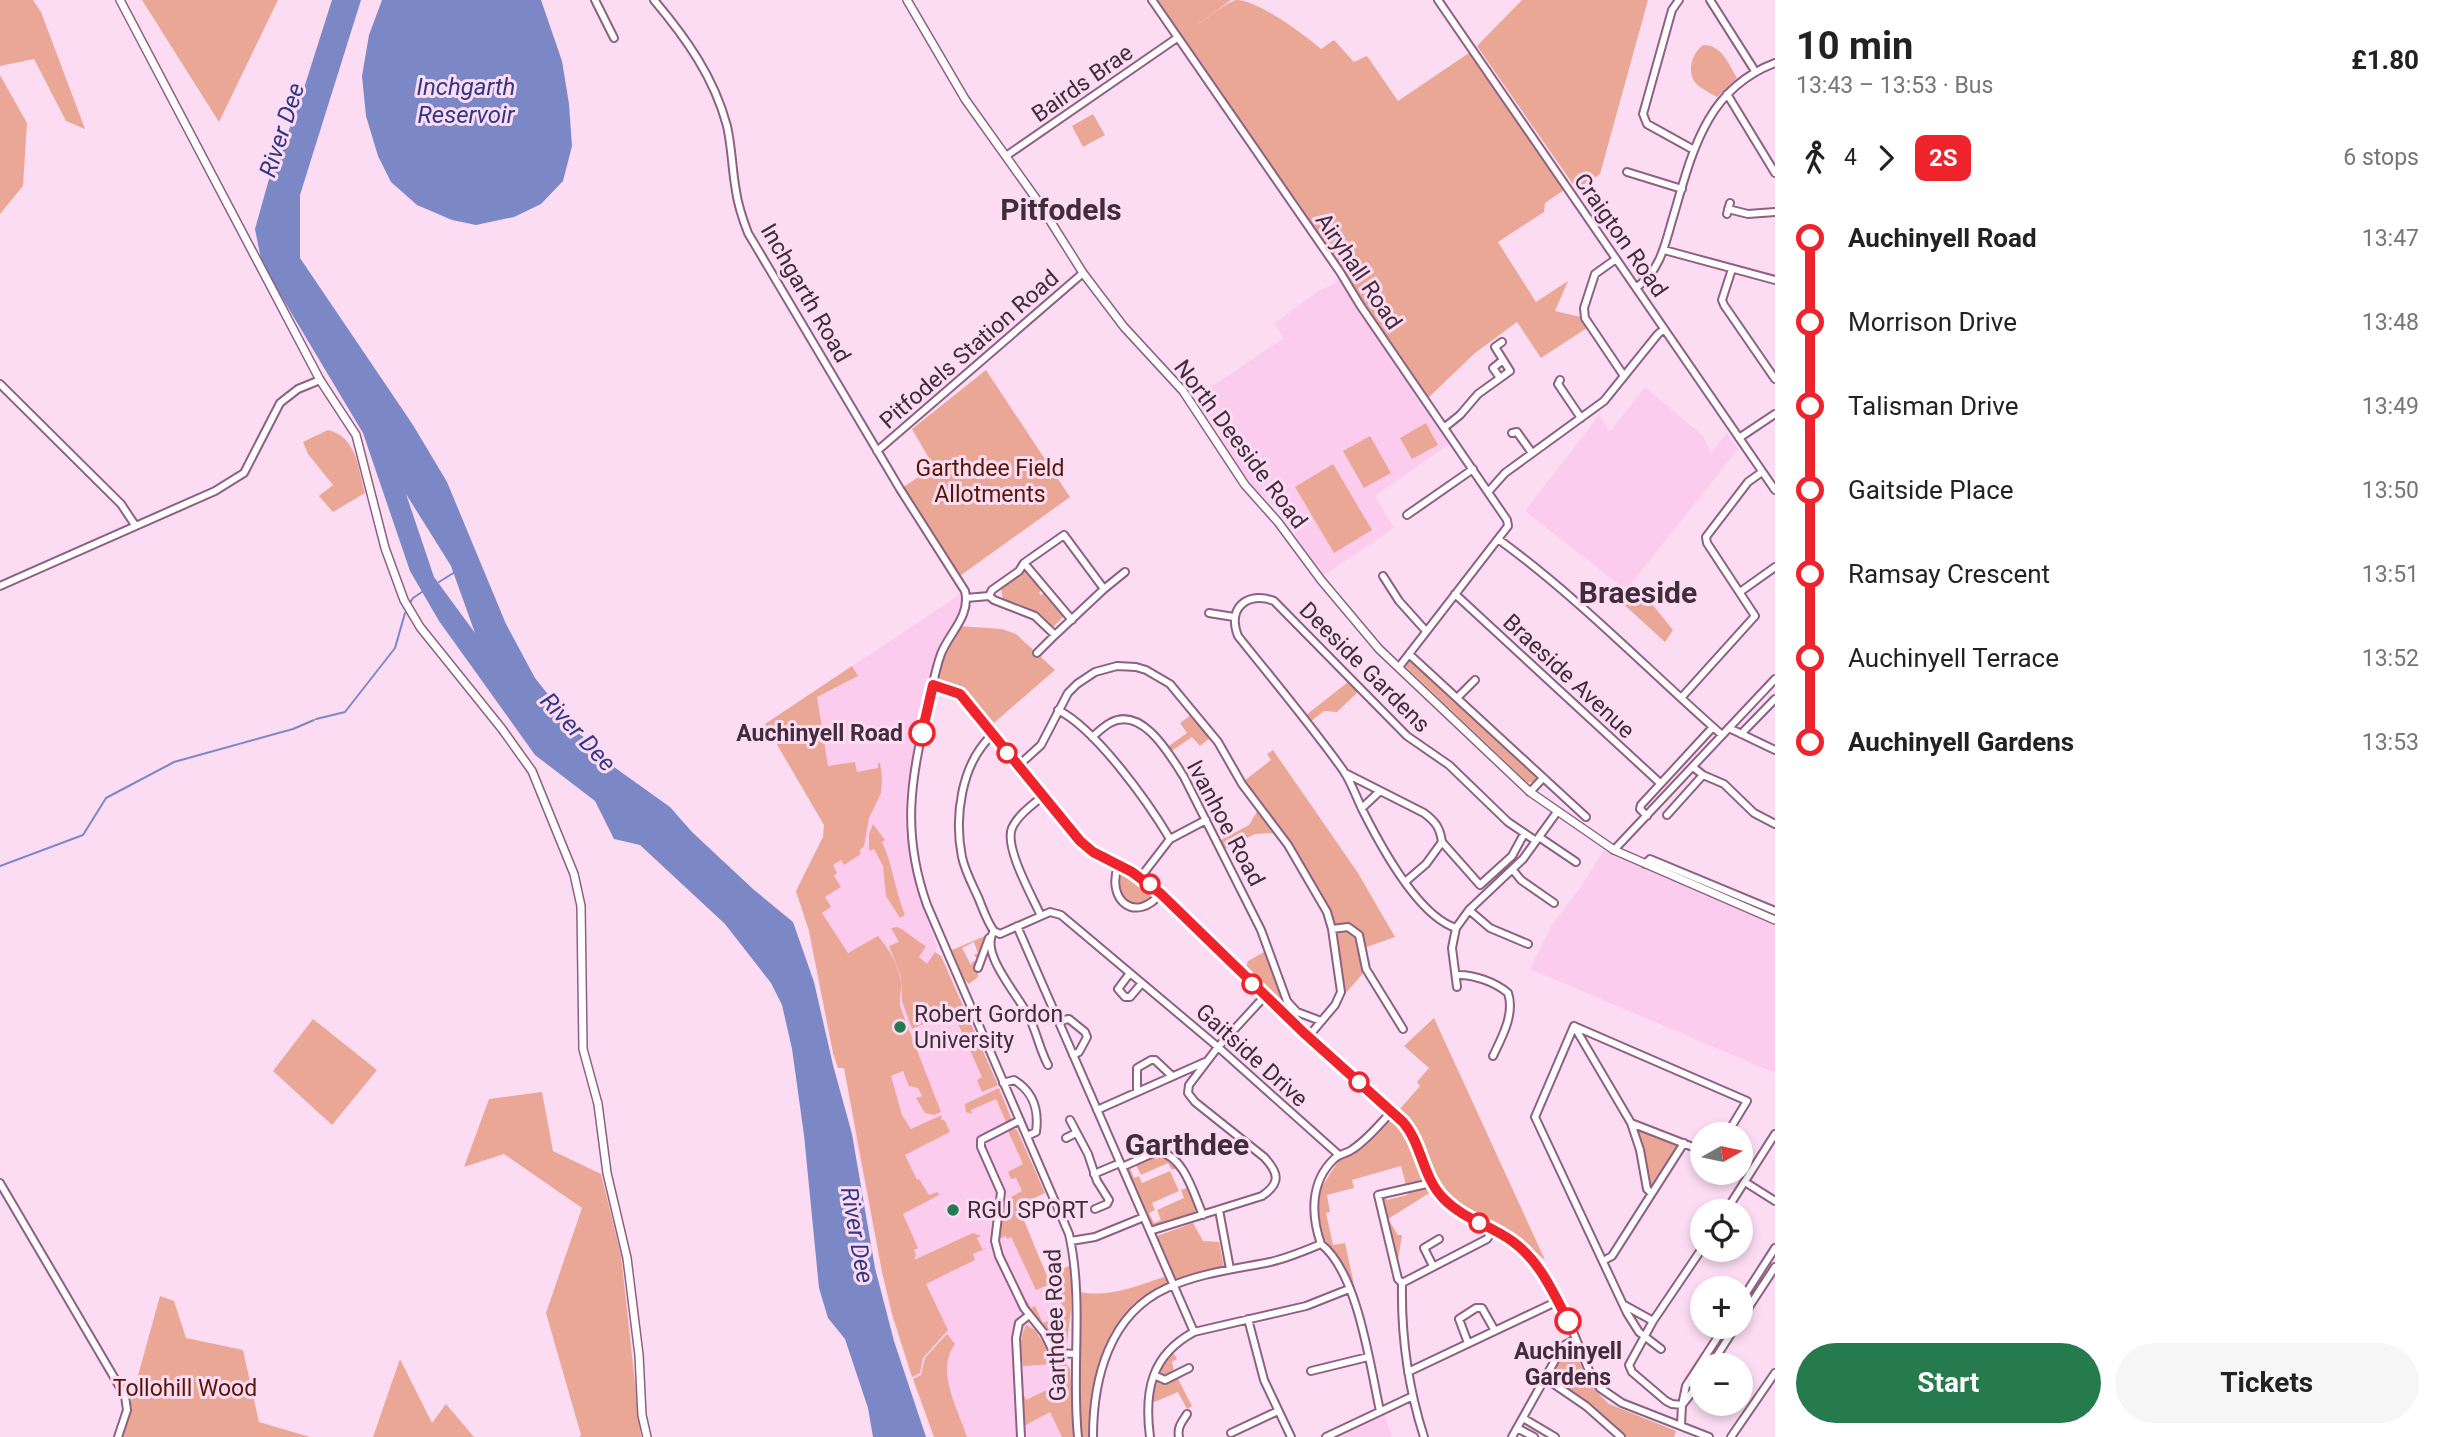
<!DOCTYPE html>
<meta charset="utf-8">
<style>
:root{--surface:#fff;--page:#f6f6f6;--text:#222;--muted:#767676;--accent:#267b4e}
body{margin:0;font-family:Roboto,sans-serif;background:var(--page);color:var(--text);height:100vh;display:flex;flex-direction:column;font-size:26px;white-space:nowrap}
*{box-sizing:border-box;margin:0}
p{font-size:23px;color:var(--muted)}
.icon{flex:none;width:38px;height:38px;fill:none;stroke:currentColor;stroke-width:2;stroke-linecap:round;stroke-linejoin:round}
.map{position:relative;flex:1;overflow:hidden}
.drawer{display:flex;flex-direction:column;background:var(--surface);width:665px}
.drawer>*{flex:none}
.badge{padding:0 14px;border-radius:10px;font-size:24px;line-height:46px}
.needle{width:46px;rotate:81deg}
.buttons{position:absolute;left:1690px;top:1122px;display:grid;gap:14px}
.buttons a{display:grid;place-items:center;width:63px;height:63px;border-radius:50%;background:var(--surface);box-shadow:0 4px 10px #0003;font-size:35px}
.map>.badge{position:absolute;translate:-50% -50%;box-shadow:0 0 0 4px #fff}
.legs{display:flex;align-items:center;gap:10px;height:77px;padding:0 21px;font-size:23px}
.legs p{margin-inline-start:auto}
.overview{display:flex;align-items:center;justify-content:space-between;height:119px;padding:0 21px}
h1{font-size:38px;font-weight:700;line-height:52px}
.action{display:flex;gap:14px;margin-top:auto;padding:14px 21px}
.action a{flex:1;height:80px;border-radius:42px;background:var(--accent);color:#fff;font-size:28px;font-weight:700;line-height:80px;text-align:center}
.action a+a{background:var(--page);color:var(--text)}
ul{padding:0 21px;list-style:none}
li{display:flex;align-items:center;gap:24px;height:84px;font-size:26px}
li i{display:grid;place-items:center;width:10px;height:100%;margin:0 9px;background:currentColor}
li i::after{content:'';width:18px;height:18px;margin:-9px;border:5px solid;border-radius:50%;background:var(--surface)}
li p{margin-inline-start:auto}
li:first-child i{background:linear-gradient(#0000 50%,currentColor 0)}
li:last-child i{background:linear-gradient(currentColor 50%,#0000 0)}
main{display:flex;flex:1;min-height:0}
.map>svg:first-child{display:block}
.built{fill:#fbccee}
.green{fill:#eaa795}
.water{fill:#7c87c6;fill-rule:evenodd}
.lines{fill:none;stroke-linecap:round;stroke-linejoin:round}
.stream{stroke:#7c87c6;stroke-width:2}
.minor-casing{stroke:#8e6083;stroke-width:10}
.major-casing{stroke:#8e6083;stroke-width:10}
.minor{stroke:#fff;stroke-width:6}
.major{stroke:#fff;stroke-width:7}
.line-1-casing{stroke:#fff;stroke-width:16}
.line-1{stroke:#ee232c;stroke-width:10}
.stop-1-dot{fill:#fff;stroke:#ee232c;stroke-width:3.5}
.poi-dot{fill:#267b4e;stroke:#fcdcf3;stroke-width:2.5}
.labels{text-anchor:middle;stroke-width:6;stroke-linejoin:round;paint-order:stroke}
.street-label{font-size:23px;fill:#402c3b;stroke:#fcdcf3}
.park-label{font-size:23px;fill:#581604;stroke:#fcdcf3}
.stop-label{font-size:23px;font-weight:bold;fill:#402c3b;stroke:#fcdcf3;text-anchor:end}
.poi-label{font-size:23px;fill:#402c3b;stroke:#fcdcf3;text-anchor:start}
.water-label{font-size:24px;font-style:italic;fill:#333884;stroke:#fcdcf3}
.district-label{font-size:30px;font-weight:bold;fill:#402c3b;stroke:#fcdcf3}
</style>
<main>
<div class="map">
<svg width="1775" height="1437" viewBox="0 0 1775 1437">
<rect width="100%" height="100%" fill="#fcdcf3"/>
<path class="built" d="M1339 278 1451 443 1375 496 1394 528 1324 575 1300 543 1283 514 1253 487 1219 438 1222 428 1217 417 1205 416 1197 405 1201 402 1205 391 1284 338 1274 324 1318 291 1334 284Z
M1645 387 1703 436 1711 453 1727 433 1738 449 1626 590 1525 511 1599 415 1610 432Z
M962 593V613L939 651 919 719 906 796 905 832 917 890 937 947 935 952 941 956 1045 1193 1018 1206 1047 1276 1072 1286 1067 1364 1070 1369 1074 1437H934L892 1314 855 1138 853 1112 844 1068H838L833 1053 809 931 796 891 823 837 824 825 765 724Z
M1604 850 1775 925V1073L1530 969 1552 925 1580 888Z
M1384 1414 1392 1437H1338Z"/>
<path class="green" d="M0 0H33L41 12 85 129 66 121 34 59 0 66Z
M142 0H278L219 122Z
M1152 0H1231L1194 27C1205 20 1225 3 1236 0 1258 0 1305 35 1321 49L1334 40 1354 62 1367 56 1398 101 1469 53 1564 190 1545 203 1544 212 1498 242 1536 302 1568 281 1555 311 1585 318 1590 326 1541 358 1517 322 1475 353 1427 399Z
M1522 0H1648L1600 174 1577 190 1477 46Z
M1703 45C1722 45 1728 63 1737 78L1717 97C1710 93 1698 87 1694 81 1687 68 1693 53 1703 45Z
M0 75 27 123 23 186 0 214Z
M1093 114 1105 135 1083 147 1072 126Z
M986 370 1070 497 957 578 900 489 934 467 912 429Z
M1426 423 1438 445 1412 459 1400 438Z
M328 430C357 437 358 468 365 493L333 512 319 496 333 485 308 454 303 442Z
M1370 436 1391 473 1364 488 1343 451Z
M1333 464 1372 530 1334 553 1295 487Z
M1024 570 1027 571 1042 589 1039 593 1041 595 1044 593 1048 594 1065 615 1052 628 1030 611 1003 602 1001 586Z
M1630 586 1652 604 1673 630 1665 642 1619 600Z
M958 626 1002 629 1016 634 1055 670 987 729 965 698 933 686 938 666Z
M1412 660 1537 774 1535 781 1528 783 1406 667 1407 661Z
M852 666 858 676 817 697 828 766 855 762 857 772 878 768V763H880L882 777 881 793 869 818 864 846 859 851 861 854 844 865 841 860 833 865 837 873 834 876 841 887 825 897 831 907 822 913 848 953 878 936C888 948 899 965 901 981 902 991 898 999 901 1009L941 1112 934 1115 925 1113 916 1098 922 1096 918 1088 909 1086 903 1071 891 1076 902 1115 911 1129 942 1115 941 1119 945 1121 950 1132 905 1155 917 1180 919 1179 929 1195 938 1192 939 1195 903 1214 918 1248 914 1250 916 1255 914 1260 973 1233 981 1236 977 1238 982 1249 987 1248 973 1254 975 1260 926 1284 948 1330 923 1358 920 1373 912 1377 892 1314 882 1272 844 1068H838L833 1053 809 931 796 891 823 837 824 825 765 724Z
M1348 682 1358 692 1337 712 1324 711 1310 722 1305 716Z
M1191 715 1210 738 1200 746 1192 737 1170 752 1166 748 1187 733 1180 723Z
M1273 750 1358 873 1395 937 1364 948 1359 931 1353 927 1338 925 1332 922 1328 908 1290 844 1244 781 1271 760 1267 754Z
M1258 810 1273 833 1255 834 1225 849 1221 840 1249 825Z
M873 824 885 840 882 842C893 865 895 891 905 915L900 918 886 896 883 866 874 849 869 851V834Z
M1119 873C1131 879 1147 885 1153 897 1136 917 1109 895 1119 873Z
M897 927C904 929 916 941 926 946L919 957 927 964 935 952 941 956 998 1085 982 1092 977 1080 982 1077 951 1008 924 1019 926 1023 912 1029 902 1001 901 976 889 946 899 942 891 928Z
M1342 929 1354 933 1358 940 1365 971 1345 994 1343 992 1335 937 1337 933Z
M985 936 977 958 974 955 978 953 974 942 962 948 971 965 973 961 977 962 978 977 969 984 964 979 952 950Z
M1266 951 1283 996 1277 1001 1245 970 1248 961Z
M1434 1018 1545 1260C1531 1249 1517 1235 1502 1226 1487 1216 1468 1215 1455 1201 1429 1175 1425 1136 1399 1110L1420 1086 1417 1082 1429 1068 1404 1046Z
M313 1019 377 1070 332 1125 273 1071Z
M999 1088 1011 1118 1010 1122 980 1135 1006 1122 996 1099 971 1110 972 1114 966 1112 965 1104Z
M542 1092 553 1151 601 1174 621 1255 641 1437H579L581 1435 546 1313 582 1208 504 1154 464 1167 489 1099Z
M1394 1121 1404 1133 1422 1181 1406 1185 1401 1166 1352 1180 1354 1188 1327 1195 1330 1212 1326 1213 1333 1245 1345 1243 1355 1289H1352L1343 1265 1323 1237 1317 1215 1321 1188 1339 1160 1356 1152 1387 1122Z
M1014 1129 1017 1130 1045 1193 1018 1206 1047 1276 1071 1265V1310L1067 1341 1062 1346 1054 1343C1046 1327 1033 1317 1025 1302L1027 1301 1031 1308 1035 1306 1043 1323 1047 1321 1049 1325 1063 1318 1062 1314 1065 1311 1054 1287 1050 1288 1048 1285 1036 1290 1011 1237 1007 1239 1006 1236 999 1239 1000 1243 998 1241 1001 1206 1013 1200 1011 1197 1022 1191 1016 1178 1011 1179 1008 1172 1023 1164 1008 1131Z
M1640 1129 1678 1146 1652 1187H1650L1645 1156 1637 1131Z
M1154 1154 1156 1159 1165 1155 1179 1167 1172 1170 1168 1163 1141 1175 1136 1165 1130 1168 1134 1178 1139 1176 1142 1183 1170 1171 1179 1191 1152 1203 1155 1210 1149 1213 1154 1223 1161 1220 1157 1210 1184 1198 1181 1190 1190 1187 1200 1211 1199 1214 1152 1226 1126 1166Z
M1426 1186 1431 1192 1388 1219 1398 1235H1402L1398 1260 1395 1257 1382 1198 1385 1195 1387 1200 1407 1195 1409 1190Z
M1193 1223 1203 1241 1219 1242 1224 1267 1179 1280 1174 1278 1157 1236Z
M1164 1277 1169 1282 1167 1285C1104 1325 1094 1367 1091 1437H1082L1080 1417V1292C1110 1298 1136 1286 1164 1277Z
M160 1296 174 1301 186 1338 243 1350 259 1422 310 1437H121Z
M1026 1325 1035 1330 1053 1359 1064 1362 1070 1369 1074 1437H1062L1050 1412 1024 1426 1023 1399 1025 1396 1026 1400 1055 1386 1054 1364 1023 1366C1021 1351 1019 1340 1026 1325Z
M947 1334 955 1344C935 1371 958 1409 967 1437H934L913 1379 921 1375 925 1358Z
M1567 1347 1573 1349 1591 1386 1609 1404 1676 1431 1674 1437H1625L1605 1418 1548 1377 1563 1348Z
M1173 1352 1177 1359 1172 1362 1174 1371 1192 1406 1187 1409 1178 1392 1152 1403C1155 1383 1158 1366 1173 1352Z
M400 1359 432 1423 446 1404 474 1437H373Z"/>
<path class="water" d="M332 0H361L300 195V258L413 425 447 482 506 624 535 678 573 726 607 762 670 807 692 832 753 889 793 922 814 982 833 1065 852 1134 875 1268 894 1341 926 1437H873L868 1408 845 1339 828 1318 819 1288 804 1135 792 1049 782 1005 771 983 725 924 640 845 614 839 595 801 535 755 439 621 410 571 363 433 262 264 255 229 269 179 297 110ZM406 494 451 566 475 633 434 577Z
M382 0H541L562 61 569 104 572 146 563 181 541 204 514 217 476 225 452 220 417 205 391 182 378 156 366 116 362 76 369 35Z"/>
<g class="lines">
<path class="stream" d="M439 582 455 572
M410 603 413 598 422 592
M316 719 345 712 395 648 405 613
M0 866 83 835 106 798 174 762 293 729 314 720"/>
<defs>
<path id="minor" d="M595 0 614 38
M654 0C686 38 714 77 727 126 732 148 732 170 736 191 738 206 743 220 748 233L900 489 965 591C971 616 949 633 941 654 935 670 932 689 928 706 911 779 901 832 927 905L1069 1234C1084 1300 1071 1370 1078 1437
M1152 0 1340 272 1360 305 1507 520 1508 526 1399 667
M1438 0 1775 490
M1679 0 1672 10 1643 114 1647 124 1694 150
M1710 0 1755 71
M1727 94 1775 173
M1006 156 1177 38
M1627 172 1682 189
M1728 209 1748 214 1775 212
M1727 214 1730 203
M1664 250 1775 280
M1616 259 1595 274 1584 308 1585 318 1624 376
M1732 269 1722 300 1724 305 1775 379
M1636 288C1658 272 1664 250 1671 224 1691 158 1703 90 1775 63
M1500 378 1493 368 1503 360
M1560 380 1558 384 1581 418
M0 384 121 504 135 525
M1445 427 1460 415 1478 394 1510 371 1495 347 1502 342
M1512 433 1517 432 1532 453
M1739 438 1775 414
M877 451 1083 273
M1489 491 1505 473 1604 401 1658 334 1664 329
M1407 515 1473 469
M1498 539C1578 597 1648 670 1722 735
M1024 563 1072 620
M1383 576 1399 601 1426 631
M0 586 215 491 244 473 280 403 298 389 320 380
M1104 589 1125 572
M1740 592 1775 567
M1455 594 1660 783
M966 598 989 596 994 600 1035 616 1055 635 1104 589 1064 535 1024 563 1019 571 992 590 989 596
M1209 613 1234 617
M1037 653 1055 635
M1409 654 1586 817
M933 686 955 691 965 698 992 735 1080 841 1093 852 1132 872 1161 893 1308 1037 1403 1122 1410 1133 1431 1183 1445 1199 1459 1212 1511 1240 1542 1271 1571 1327 1590 1373 1600 1388 1622 1403 1709 1437
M1457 698 1475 680
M1681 698 1755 616 1707 543 1706 537 1748 482 1762 472
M1058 710C1096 729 1148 802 1170 839
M1729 728 1775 750
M1741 734 1775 699
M992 735C961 764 954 817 962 857 965 871 972 884 978 897 983 909 987 922 994 931
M1092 737C1097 733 1103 727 1110 723 1142 705 1170 755 1184 777L1261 930 1287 1001 1297 1012 1321 1021
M1018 766 1041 745 1068 693 1077 684 1095 672 1117 666 1136 667 1146 670 1170 684 1218 742 1242 784 1288 845 1327 912 1332 929 1341 992 1335 1005 1308 1037
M1693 767 1703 775 1724 784 1754 813 1775 824
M1347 774 1424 813C1436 822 1440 828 1442 842L1426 864 1405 882
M1530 792 1543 778
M1362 808 1380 791
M1667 815 1703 775
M1647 816 1640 809 1641 805 1713 727
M1539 837 1576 862
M1442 842 1480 885 1512 856 1524 834
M1614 850 1775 679
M1645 864 1650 859 1775 911
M1118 866C1106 901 1136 924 1161 893
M1513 870 1521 880 1554 903
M1140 878 1170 839 1206 820
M1469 910 1490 928 1528 944
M1041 916C1032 896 1004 847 1012 828 1018 815 1032 805 1043 796
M1017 926 1194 1332
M1456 928C1418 916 1379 843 1362 809 1356 796 1351 782 1343 770 1310 724 1273 680 1238 636 1227 608 1247 591 1274 601L1407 736 1449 765 1508 822 1536 841
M1332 929 1348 927 1359 935 1366 969 1403 1029
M994 931 1000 934 1050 912 1061 915 1218 1047 1339 1155
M994 931C978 953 1021 998 1030 1019 1037 1034 1040 1050 1048 1065
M978 968 989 938
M1130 973 1118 989 1125 997H1130L1142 983
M1456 975C1473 974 1495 982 1508 993 1515 1014 1502 1037 1493 1056
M1457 987 1452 948 1456 928 1469 910 1523 859 1557 812
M1059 1021 1069 1019 1085 1032 1087 1037 1079 1052 1073 1055
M1574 1026 1631 1123 1640 1150 1647 1189 1651 1193
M1003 1083 1014 1080C1034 1092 1039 1110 1036 1132L1027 1136
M1137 1092V1068L1151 1060H1155L1172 1076
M1097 1110 1205 1062
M1020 1120 981 1140V1147L1001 1192 995 1241 999 1256 1024 1308 1044 1333 1052 1349 1059 1353 1075 1354
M1070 1120 1088 1154 1097 1181 1109 1200 1107 1204 1095 1209
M1631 1123 1703 1151
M1066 1138 1076 1133
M1122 1167 1158 1151C1185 1157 1193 1193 1203 1215
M1094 1174 1120 1163
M1745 1182 1775 1201
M0 1183 125 1396 127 1410 118 1437
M1219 1210 1230 1269
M1726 1211 1775 1134
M1150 1231 1262 1196C1281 1183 1279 1173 1264 1157L1195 1102 1188 1093 1189 1085 1218 1047 1265 996
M1071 1241 1095 1237 1144 1217
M1321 1244C1358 1273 1370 1366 1380 1411
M1321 1244C1311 1215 1310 1182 1334 1159 1340 1153 1347 1154 1353 1149 1368 1139 1380 1124 1392 1111
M1603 1261 1612 1256 1684 1143
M1433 1266 1424 1248 1439 1239
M1402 1283 1487 1239 1493 1230
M1741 1301 1775 1248
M1624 1305 1653 1321
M1248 1319 1264 1380 1291 1437
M1741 1319 1775 1267
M1468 1343 1459 1319 1476 1308H1482L1495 1331
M1661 1349 1639 1332 1627 1313 1535 1117 1574 1026 1747 1101 1727 1134
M1711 1365 1736 1326
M1311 1371 1368 1357
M1408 1372 1558 1301
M1154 1375 1165 1380 1189 1368
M1545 1378 1586 1406 1621 1437
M1683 1404 1703 1378
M1682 1405 1686 1386 1725 1326
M1523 1418 1555 1437
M1681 1425 1682 1405 1672 1404 1666 1401 1632 1372 1629 1365 1653 1321 1703 1247
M1517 1428 1534 1437
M1231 1433 1278 1411
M1021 1437 1016 1338 1019 1323 1028 1316
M1093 1437C1093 1379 1109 1314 1167 1288 1199 1273 1236 1269 1270 1262 1288 1258 1304 1251 1321 1244
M1150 1437C1144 1391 1151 1355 1194 1332L1306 1306 1349 1289
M1179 1437C1177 1427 1182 1422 1187 1414
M1326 1437 1413 1396
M1424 1437C1408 1387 1401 1335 1402 1283L1398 1279 1378 1195 1431 1183
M1512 1437 1563 1346 1576 1339
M1731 1437 1775 1373"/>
<path id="major" d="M120 0 320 380 356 435 385 548 404 600 420 627 502 729 532 771 574 874 581 906 583 1049 598 1104 607 1173 627 1258 639 1355 642 1415 647 1437
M907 0 965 99 1037 200 1083 273 1124 327 1183 391 1245 485 1278 522 1321 580 1379 649 1530 792 1614 850 1775 920"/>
</defs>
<use href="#minor" class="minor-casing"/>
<use href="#major" class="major-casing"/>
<use href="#minor" class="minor"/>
<use href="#major" class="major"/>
</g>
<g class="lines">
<defs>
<path id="line-1" d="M922 733 933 685 960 694 1080 841 1093 852 1132 872 1160 893 1304 1033 1403 1122C1422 1144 1422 1176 1443 1198 1463 1219 1490 1225 1512 1241 1539 1260 1553 1292 1568 1321"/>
</defs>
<use href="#line-1" class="line-1-casing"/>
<use href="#line-1" class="line-1"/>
</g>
<g class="stop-1-dot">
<circle cx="922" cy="733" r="12"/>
<circle cx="1007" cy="753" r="9"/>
<circle cx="1150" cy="884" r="9"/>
<circle cx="1252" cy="984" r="9"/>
<circle cx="1359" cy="1082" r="9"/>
<circle cx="1479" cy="1223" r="9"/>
<circle cx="1568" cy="1321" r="12"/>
</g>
<g class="poi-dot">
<circle cx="900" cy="1027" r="7"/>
<circle cx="953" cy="1210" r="7"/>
</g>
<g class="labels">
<g class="street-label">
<text transform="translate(1082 83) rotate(-35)" y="8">Bairds Brae</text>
<text transform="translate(1621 235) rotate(55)" y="8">Craigton Road</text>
<text transform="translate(1359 271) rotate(56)" y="8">Airyhall Road</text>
<text transform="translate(806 293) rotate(60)" y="8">Inchgarth Road</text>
<text transform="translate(969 349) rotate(-41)" y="8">Pitfodels Station Road</text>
<text transform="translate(1241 444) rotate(53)" y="8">North Deeside Road</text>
<text transform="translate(1365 667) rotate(45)" y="8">Deeside Gardens</text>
<text transform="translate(1569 676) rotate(43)" y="8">Braeside Avenue</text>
<text transform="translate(1226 823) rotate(62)" y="8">Ivanhoe Road</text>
<text transform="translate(1252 1055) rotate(42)" y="8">Gaitside Drive</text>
<text transform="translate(1055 1325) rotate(-92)" y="8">Garthdee Road</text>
</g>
<g class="park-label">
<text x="990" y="476">Garthdee Field<tspan x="990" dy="26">Allotments</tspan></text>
<text x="185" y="1396">Tollohill Wood</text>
</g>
<g class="stop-label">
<text x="903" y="741">Auchinyell Road</text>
<text x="1568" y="1359" text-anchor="middle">Auchinyell<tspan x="1568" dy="26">Gardens</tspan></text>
</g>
<g class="poi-label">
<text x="914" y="1022">Robert Gordon<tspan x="914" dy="26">University</tspan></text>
<text x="967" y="1218">RGU SPORT</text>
</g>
<g class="water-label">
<text x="466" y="95">Inchgarth<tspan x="466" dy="28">Reservoir</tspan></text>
<text transform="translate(282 130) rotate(-72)" y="8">River Dee</text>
<text transform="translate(578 732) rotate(47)" y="8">River Dee</text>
<text transform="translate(857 1235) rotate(80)" y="8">River Dee</text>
</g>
<g class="district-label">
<text x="1061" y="220">Pitfodels</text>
<text x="1638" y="603">Braeside</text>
<text x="1187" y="1155">Garthdee</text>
</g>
</g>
</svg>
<div class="buttons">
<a><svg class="needle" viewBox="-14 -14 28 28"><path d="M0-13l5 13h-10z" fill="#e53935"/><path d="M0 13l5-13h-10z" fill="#767676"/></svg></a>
<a><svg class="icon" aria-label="locate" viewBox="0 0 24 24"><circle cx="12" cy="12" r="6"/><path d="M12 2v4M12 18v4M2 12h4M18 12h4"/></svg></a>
<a>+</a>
<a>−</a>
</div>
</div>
<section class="drawer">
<div class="overview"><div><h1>10 min</h1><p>13:43 – 13:53 · Bus</p></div><b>£1.80</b></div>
<div class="legs"><svg class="icon" aria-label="walk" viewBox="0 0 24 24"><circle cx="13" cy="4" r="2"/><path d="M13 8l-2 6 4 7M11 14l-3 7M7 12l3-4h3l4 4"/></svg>4<svg class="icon" aria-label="forward" viewBox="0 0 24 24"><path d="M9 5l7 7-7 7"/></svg><b class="badge" style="background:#ee232c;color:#fff">2S</b><p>6 stops</p></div>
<ul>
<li><i style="color:#ee232c"></i><b>Auchinyell Road</b><p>13:47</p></li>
<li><i style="color:#ee232c"></i><span>Morrison Drive</span><p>13:48</p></li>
<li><i style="color:#ee232c"></i><span>Talisman Drive</span><p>13:49</p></li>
<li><i style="color:#ee232c"></i><span>Gaitside Place</span><p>13:50</p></li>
<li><i style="color:#ee232c"></i><span>Ramsay Crescent</span><p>13:51</p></li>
<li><i style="color:#ee232c"></i><span>Auchinyell Terrace</span><p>13:52</p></li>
<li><i style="color:#ee232c"></i><b>Auchinyell Gardens</b><p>13:53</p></li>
</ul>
<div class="action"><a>Start</a><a>Tickets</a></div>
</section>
</main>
